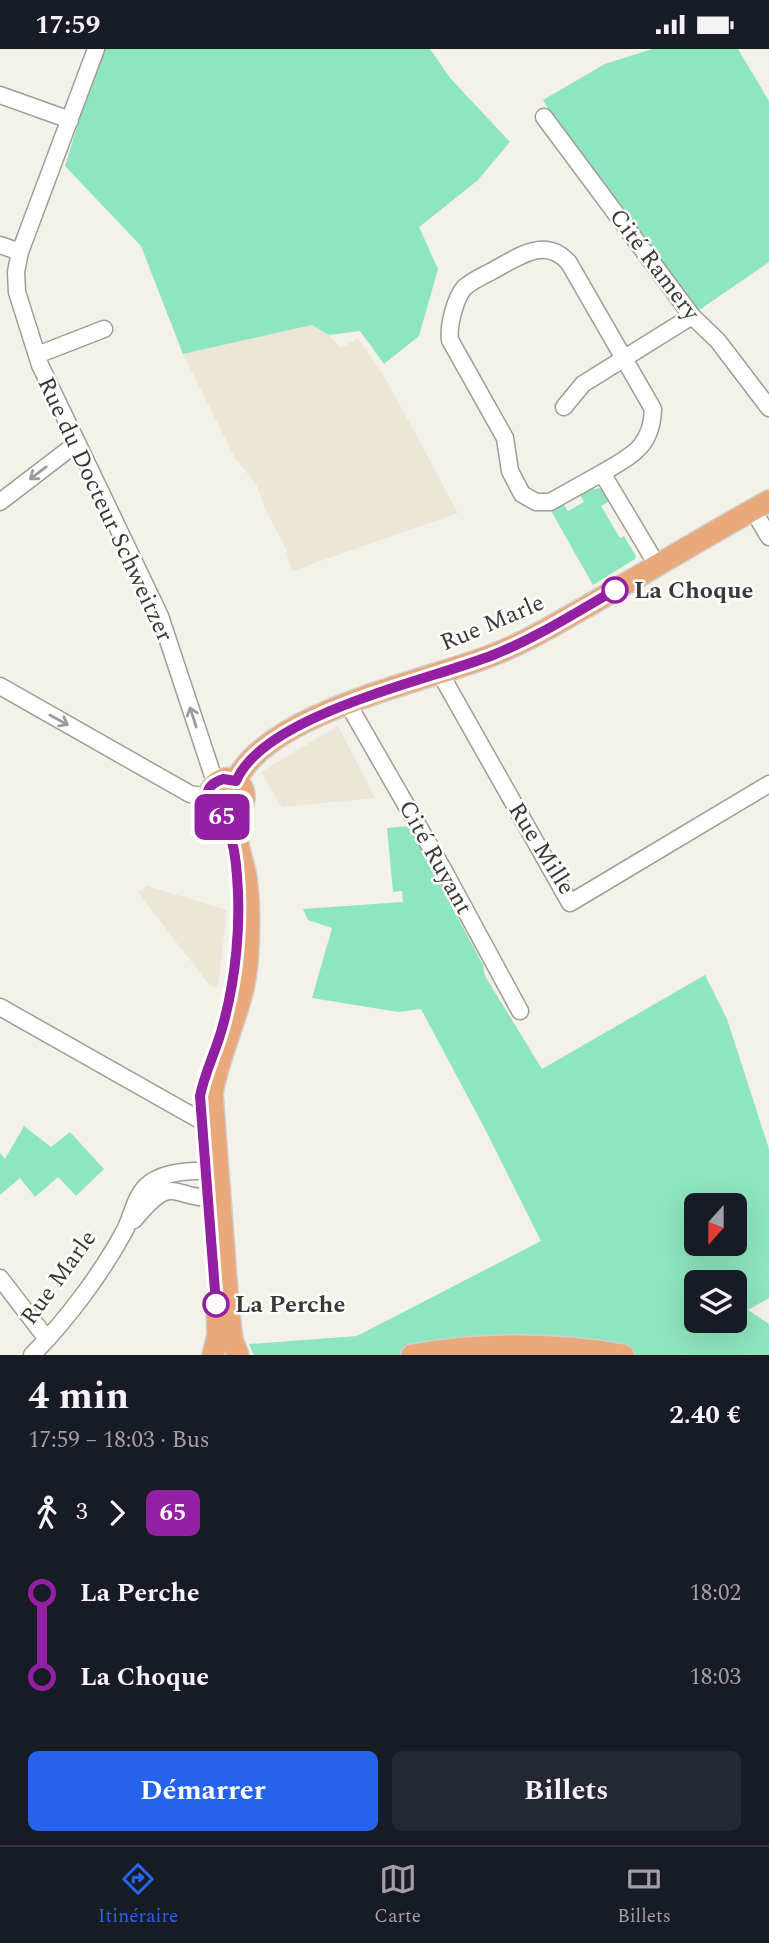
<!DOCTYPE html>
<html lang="fr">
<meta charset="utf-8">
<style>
:root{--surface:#171b24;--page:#242831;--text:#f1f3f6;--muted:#9ea1a6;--line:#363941;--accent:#2563eb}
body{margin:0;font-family:Spectral,serif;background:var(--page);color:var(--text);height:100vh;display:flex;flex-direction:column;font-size:26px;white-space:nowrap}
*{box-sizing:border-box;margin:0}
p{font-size:23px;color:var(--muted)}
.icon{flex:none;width:38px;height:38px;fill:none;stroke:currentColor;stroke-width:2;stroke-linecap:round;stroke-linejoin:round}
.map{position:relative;height:1306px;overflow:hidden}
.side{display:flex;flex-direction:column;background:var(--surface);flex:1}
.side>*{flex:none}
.badge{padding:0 14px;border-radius:10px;font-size:24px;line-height:46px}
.needle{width:46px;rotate:201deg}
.fabs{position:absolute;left:684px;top:1144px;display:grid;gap:14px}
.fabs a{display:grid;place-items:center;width:63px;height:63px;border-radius:10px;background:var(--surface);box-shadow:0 7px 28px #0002;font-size:35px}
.map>.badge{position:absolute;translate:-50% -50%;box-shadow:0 0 0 4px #fff}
.legs{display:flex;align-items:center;gap:10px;height:77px;padding:0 28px;font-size:23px}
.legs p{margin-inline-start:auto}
.summary{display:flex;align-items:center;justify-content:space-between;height:119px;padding:0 28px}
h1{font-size:38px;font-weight:700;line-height:52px}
.action{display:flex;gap:14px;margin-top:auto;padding:14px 28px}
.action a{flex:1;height:80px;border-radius:10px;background:var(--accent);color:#fff;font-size:28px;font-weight:700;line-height:80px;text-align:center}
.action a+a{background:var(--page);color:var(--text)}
ul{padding:0 28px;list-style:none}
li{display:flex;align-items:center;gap:24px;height:84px;font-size:26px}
li i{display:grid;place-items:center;width:10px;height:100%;margin:0 9px;background:currentColor}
li i::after{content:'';width:18px;height:18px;margin:-9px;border:5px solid;border-radius:50%;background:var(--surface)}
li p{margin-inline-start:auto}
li:first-child i{background:linear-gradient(#0000 50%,currentColor 0)}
li:last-child i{background:linear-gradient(currentColor 50%,#0000 0)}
.status{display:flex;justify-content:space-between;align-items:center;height:49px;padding:0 35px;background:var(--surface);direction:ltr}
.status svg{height:19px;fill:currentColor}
.dock{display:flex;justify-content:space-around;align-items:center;height:98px;border-top:2px solid var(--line);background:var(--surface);font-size:19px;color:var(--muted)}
.dock a{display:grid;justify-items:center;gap:4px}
.dock .on{color:var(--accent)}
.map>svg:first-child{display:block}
.built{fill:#ece6d7}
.green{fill:#8de6bf;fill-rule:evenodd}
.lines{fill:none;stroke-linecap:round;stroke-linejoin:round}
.minor-casing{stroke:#a09d95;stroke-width:19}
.major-casing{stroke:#d0cfcf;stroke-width:24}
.minor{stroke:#fff;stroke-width:16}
.major{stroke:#eaa97a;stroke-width:21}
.oneway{stroke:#9c9c9a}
.line-1-casing{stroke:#fff;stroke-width:16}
.line-1{stroke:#9320a3;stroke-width:10}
.stop-1-dot{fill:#fff;stroke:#9320a3;stroke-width:3.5}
.labels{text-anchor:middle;stroke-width:5;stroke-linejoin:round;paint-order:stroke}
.street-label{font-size:24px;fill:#3a3935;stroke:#fffefc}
.stop-label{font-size:24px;font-weight:bold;fill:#3a3935;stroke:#fffefc;text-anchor:start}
</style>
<div class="status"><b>17:59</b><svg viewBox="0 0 49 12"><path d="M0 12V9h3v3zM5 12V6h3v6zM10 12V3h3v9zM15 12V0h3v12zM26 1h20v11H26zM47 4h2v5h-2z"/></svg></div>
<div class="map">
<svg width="769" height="1306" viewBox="0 0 769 1306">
<rect width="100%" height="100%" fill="#f4f1e8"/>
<path class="built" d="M312 276 329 286 341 299 358 289 387 332 458 464 292 522 286 500 264 458 257 437 235 409 183 305Z
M338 677 375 749 282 758 261 723Z
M147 837 227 861 218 939 210 937 138 843Z"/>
<path class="green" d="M101 0H430L451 30 510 93 477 132 419 178 438 220 419 287 384 315 360 282 329 286 312 276 183 305 141 197 65 117Z
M652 0H738L769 52V213L695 264 562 84 543 51 605 15Z
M600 439 611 451 601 457 620 489 624 487 636 507 635 510 593 536 550 460 562 453 568 462 584 453 578 443Z
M409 777 483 916 485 927 542 1020 705 926 727 970 769 1100V1249L748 1261 769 1275V1306H254L249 1295 357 1287 541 1192 485 1080 421 960 398 963 312 949 332 879 308 871 303 860 403 853 402 842 393 843 387 779ZM696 1157H735V1195H696ZM696 1234H735V1272H696Z
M24 1077 51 1098 70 1083 104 1120 76 1147 58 1128 35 1148 20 1129 0 1146V1104L5 1110Z"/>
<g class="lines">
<defs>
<path id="minor" d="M96 0 20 203 16 223 17 243 40 316 160 567 215 733
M0 46 70 71
M544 68 692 267 718 292 769 359
M0 196 20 203
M37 306 104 280
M564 358 583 335 692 267
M602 424 550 453H536L522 445 510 422 505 389 450 291C448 277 455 250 464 239 471 232 483 227 492 222 517 209 545 186 569 214L653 360C652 398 631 407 602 424L657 516
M0 453 77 394
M753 461 769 488
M440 624 570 854 769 735
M0 637 190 745 208 748
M348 655 443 820 520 962
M0 958 214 1079
M134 1171C176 1120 170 1153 220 1148
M0 1229 47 1290
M32 1306C66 1272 102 1224 125 1181 133 1165 135 1145 150 1134 167 1121 197 1122 218 1121"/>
<path id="major" d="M236 732C266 666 415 634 479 611 523 596 563 571 603 548 658 516 713 483 769 452
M213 1306 218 1286 217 1261
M238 1306 232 1291 228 1256 212 1044C220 1000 243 959 247 915 249 887 250 857 246 829 243 812 236 794 235 776 235 764 248 754 243 741 235 720 208 731 209 750L217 763 228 765 241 759
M412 1306C483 1294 553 1294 623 1306"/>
</defs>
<use href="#minor" class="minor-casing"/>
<use href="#major" class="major-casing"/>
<use href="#minor" class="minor"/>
<use href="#major" class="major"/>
</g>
<defs><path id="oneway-shaft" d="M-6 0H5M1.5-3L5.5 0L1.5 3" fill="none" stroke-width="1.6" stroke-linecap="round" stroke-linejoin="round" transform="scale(1.75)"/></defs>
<g class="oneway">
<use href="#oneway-shaft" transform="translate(38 424) rotate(143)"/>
<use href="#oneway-shaft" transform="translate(193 668) rotate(-108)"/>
<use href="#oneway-shaft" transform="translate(59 671) rotate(29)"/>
</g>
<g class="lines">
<defs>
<path id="line-1" d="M216 1255 200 1047C205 1022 217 1000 223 976 236 929 241 875 237 827 236 811 234 795 228 780 222 763 189 742 223 730L236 732C265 665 428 632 493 606 536 589 575 564 615 541"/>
</defs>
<use href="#line-1" class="line-1-casing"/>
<use href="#line-1" class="line-1"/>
</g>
<g class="stop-1-dot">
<circle cx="615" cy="541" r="12"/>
<circle cx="216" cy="1255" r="12"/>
</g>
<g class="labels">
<g class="street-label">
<text transform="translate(655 215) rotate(53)" y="8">Cité Ramery</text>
<text transform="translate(106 460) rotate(65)" y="8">Rue du Docteur Schweitzer</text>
<text transform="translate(492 573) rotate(-23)" y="8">Rue Marle</text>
<text transform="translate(542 799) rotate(58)" y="8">Rue Mille</text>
<text transform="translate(436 808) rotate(61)" y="8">Cité Ruyant</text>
<text transform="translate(58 1228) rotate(-54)" y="8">Rue Marle</text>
</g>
<g class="stop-label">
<text x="634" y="549">La Choque</text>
<text x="235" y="1263">La Perche</text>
</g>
</g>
</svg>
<div class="fabs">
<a><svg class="needle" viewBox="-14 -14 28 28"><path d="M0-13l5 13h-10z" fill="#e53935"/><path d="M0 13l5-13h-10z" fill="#9ea1a6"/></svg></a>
<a><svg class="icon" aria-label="layers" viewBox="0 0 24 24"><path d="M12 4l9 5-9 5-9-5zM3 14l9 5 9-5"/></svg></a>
</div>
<b class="badge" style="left:222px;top:768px;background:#9320a3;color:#fff">65</b>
</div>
<section class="side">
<div class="summary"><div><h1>4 min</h1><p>17:59 – 18:03 · Bus</p></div><b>2.40 €</b></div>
<div class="legs"><svg class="icon" aria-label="walk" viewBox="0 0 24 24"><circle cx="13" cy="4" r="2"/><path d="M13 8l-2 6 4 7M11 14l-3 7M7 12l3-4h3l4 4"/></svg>3<svg class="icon" aria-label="forward" viewBox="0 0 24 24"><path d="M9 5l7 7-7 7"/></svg><b class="badge" style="background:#9320a3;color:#fff">65</b></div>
<ul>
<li><i style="color:#9320a3"></i><b>La Perche</b><p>18:02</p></li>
<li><i style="color:#9320a3"></i><b>La Choque</b><p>18:03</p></li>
</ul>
<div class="action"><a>Démarrer</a><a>Billets</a></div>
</section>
<nav class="dock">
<a class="on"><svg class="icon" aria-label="directions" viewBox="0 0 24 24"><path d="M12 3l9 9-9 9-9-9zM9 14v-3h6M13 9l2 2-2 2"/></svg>Itinéraire</a>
<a><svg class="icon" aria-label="map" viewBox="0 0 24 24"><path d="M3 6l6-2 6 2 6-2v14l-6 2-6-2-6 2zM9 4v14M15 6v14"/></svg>Carte</a>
<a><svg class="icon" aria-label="tickets" viewBox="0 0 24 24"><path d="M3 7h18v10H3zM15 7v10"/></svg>Billets</a>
</nav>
